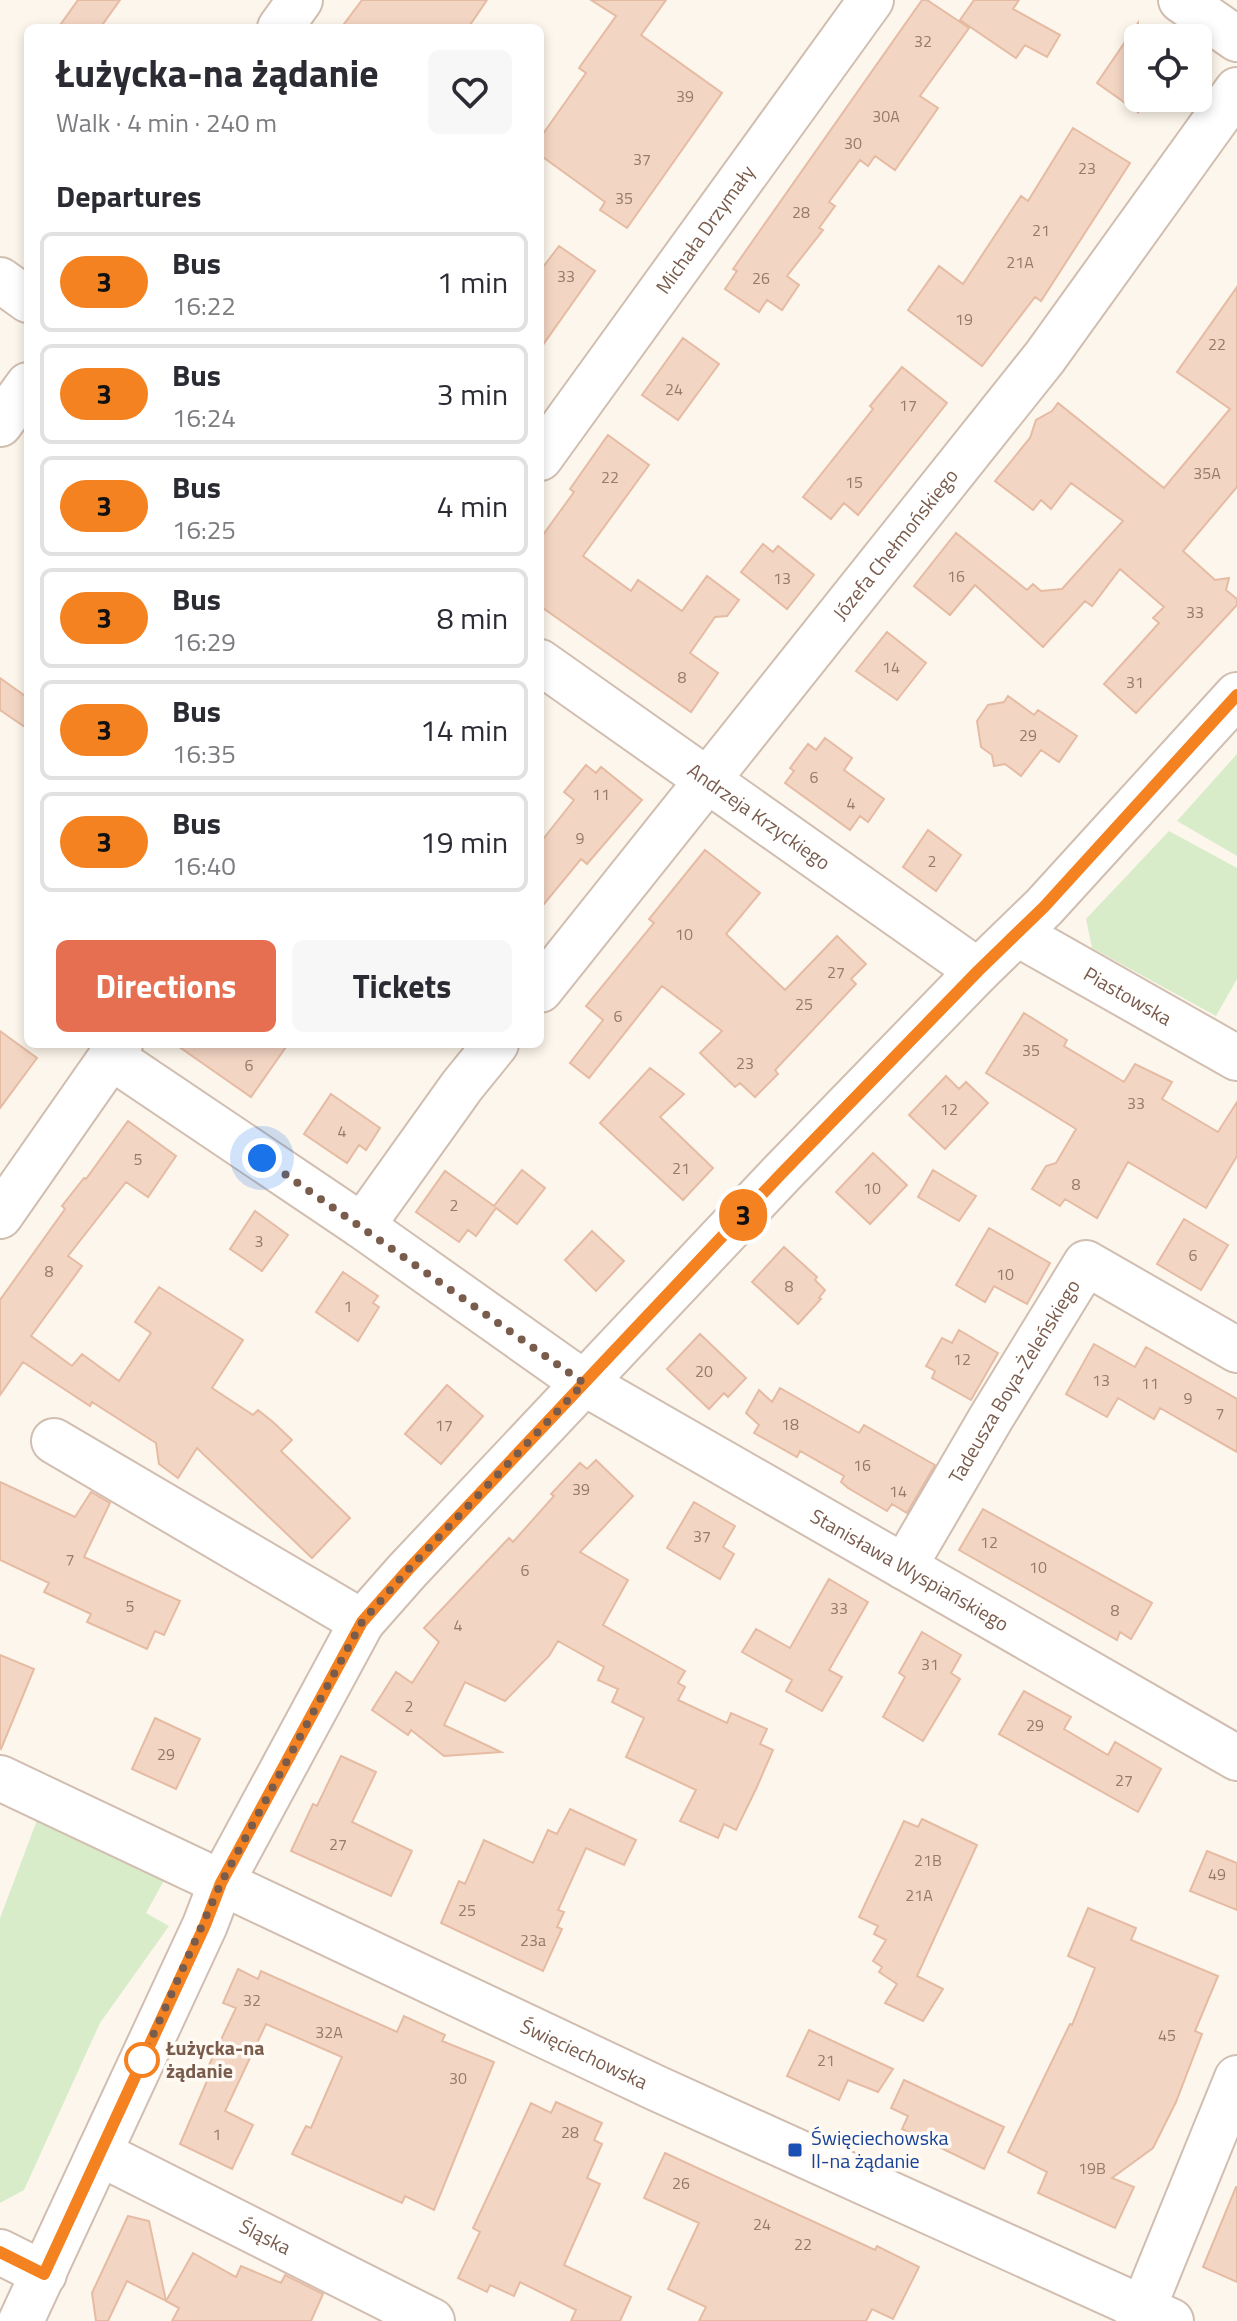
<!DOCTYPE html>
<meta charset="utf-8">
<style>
:root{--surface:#fff;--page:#f7f7f7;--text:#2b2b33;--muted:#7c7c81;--line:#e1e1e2;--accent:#e76f51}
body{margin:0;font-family:"Titillium Web",sans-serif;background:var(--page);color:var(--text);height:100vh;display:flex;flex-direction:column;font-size:30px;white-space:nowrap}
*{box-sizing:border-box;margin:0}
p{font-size:26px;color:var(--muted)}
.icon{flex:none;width:44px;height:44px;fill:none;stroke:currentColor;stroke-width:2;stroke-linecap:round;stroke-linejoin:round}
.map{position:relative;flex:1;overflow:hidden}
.drawer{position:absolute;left:24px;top:24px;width:520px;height:1024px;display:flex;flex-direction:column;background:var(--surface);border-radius:12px;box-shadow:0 4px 12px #0003}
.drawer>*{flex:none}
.badge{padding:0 16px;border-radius:26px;font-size:28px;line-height:52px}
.buttons{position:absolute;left:1124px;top:24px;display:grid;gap:16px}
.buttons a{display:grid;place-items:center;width:88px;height:88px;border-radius:12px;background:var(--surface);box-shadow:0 4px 12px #0003;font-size:40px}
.you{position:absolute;width:40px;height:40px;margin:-20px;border:6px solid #fff;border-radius:50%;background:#1a73e8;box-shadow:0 0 0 12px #1a73e833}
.map>.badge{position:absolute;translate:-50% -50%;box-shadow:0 0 0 4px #fff}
h2{padding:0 32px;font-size:30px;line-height:72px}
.round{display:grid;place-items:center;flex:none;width:84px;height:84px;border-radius:12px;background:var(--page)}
.summary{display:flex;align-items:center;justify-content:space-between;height:136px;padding:0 32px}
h1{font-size:38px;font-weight:700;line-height:60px}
.primary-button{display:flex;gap:16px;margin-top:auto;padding:16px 32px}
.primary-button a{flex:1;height:92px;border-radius:12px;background:var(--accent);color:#fff;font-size:32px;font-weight:700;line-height:92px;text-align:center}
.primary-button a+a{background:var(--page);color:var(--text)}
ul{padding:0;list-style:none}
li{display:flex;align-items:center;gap:24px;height:100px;margin:0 16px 12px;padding:0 16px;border:4px solid var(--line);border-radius:12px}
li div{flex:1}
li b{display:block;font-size:30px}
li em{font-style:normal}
li .badge{min-width:88px;font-weight:700;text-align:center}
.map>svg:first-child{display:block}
.green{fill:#d8ecc9}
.building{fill:#f3d5c3;stroke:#e6bba3;stroke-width:2}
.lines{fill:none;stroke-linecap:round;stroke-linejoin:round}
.minor-casing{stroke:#d1beb0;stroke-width:48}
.minor{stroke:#fff;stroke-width:44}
.line-casing{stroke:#fff;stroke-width:18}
.line{stroke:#f58220;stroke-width:12}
.walk{stroke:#7a5c4d;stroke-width:8;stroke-dasharray:0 14.4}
.stop-dot{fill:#fff;stroke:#f58220;stroke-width:4}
.transit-dot{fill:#1a4fb4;stroke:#fffaf3;stroke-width:3}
.labels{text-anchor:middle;stroke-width:7;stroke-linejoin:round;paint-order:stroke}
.number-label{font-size:16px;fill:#987a6a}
.street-label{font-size:20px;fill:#7a5c4d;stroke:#fffaf3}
.stop-label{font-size:20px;font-weight:bold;fill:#7a5c4d;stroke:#fffaf3;text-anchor:start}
.transit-label{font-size:20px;fill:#164399;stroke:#fffaf3;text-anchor:start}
</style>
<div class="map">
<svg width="1237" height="2321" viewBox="0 0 1237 2321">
<rect width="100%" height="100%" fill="#fdf6ec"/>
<path class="green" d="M1237 754V856L1177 821Z
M1169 831 1237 868V979L1216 1016 1092 948 1086 919Z
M39 1815 167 1875 146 1913 169 1926 100 2023 24 2190 0 2203V1918Z"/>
<path class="building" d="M78 0H120L100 28H58Z
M362 0H487L468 28H341Z
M591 0H666L641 35 722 93 627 228 600 210 605 202 540 155V138L586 73 579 68 616 16Z
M922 0H927L969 28 920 96 938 108 895 170 875 156 868 166 860 160 829 202 835 206 819 228 823 230 787 276 799 285 782 310 767 300 759 312 725 289 737 271 733 269Z
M974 0H1019L1013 9 1060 35 1047 57 1025 45 1016 58 960 20Z
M1138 23V112L1097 83Z
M1073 128 1130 163 1041 301 1035 297 982 366 908 310 939 266 963 284 1021 196 1028 201Z
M559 246 595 271 540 349V271Z
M1237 287V487L1183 551 1215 580 1229 578 1226 590 1237 599V605L1136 713 1104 684 1159 623 1153 618 1164 607 1120 569 1092 606 1085 601 1043 647 975 585 950 615 914 586 956 533 1027 590 1033 584 1041 591 1062 589 1123 521 1071 483 1051 509 1041 500 1033 510 995 481 1030 438 1036 420 1052 411 1058 403 1164 488 1230 409 1177 372Z
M683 338 719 364 678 420 642 395Z
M902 367 947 403 858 515 844 503 831 519 803 497 873 409 870 406Z
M608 435 649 465 583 556 631 591 638 580 682 611 707 576 739 600 727 616 715 617 690 653 718 673 691 712 540 606V539L574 492 570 489Z
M763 544 773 552 778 546 814 575 787 609 741 572Z
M887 632 926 663 897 700 856 671Z
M0 678 28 698V729L0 710Z
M1008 696 1034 715 1038 710 1077 736 1059 762 1041 750 1021 776 1005 764 994 766 992 755 981 747 977 721 988 705 1004 702Z
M825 738 852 758 844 770 884 799 868 822 860 816 850 830 785 783 794 771 790 768 808 744 816 750Z
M586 765 596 773 601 767 642 800 587 864 581 859 540 909V843L574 800 564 792Z
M928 830 961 855 936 891 903 867Z
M705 850 760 893 726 934 785 990 837 936 866 964 851 979 856 984 775 1070 778 1074 755 1097 740 1083 735 1087 700 1053 722 1031 662 986 589 1078 570 1063 603 1020 586 1006 654 923 649 919Z
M1024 1013 1067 1040 1064 1046 1124 1082 1135 1064 1172 1082 1162 1099 1218 1132 1237 1102V1156L1206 1208 1128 1162 1097 1218 1065 1199 1060 1206 1032 1189 1046 1166 1056 1163 1076 1129 986 1073Z
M0 1031 37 1058 0 1108Z
M175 1044H288L251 1097Z
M650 1068 684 1094 660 1117 713 1168 683 1200 600 1123Z
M946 1076 959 1089 966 1082 988 1103 945 1149 909 1115Z
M331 1094 380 1128 366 1150 359 1145 347 1163 304 1134Z
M128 1121 176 1156 148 1197 126 1182 68 1256 82 1266 31 1336 72 1366 82 1354 119 1381 151 1333 135 1322 159 1287 243 1340 212 1388 253 1415 258 1410 273 1422 292 1440 281 1451 350 1518 312 1558 197 1448 178 1478 159 1464 156 1443 92 1402 90 1406 23 1362 0 1395V1300L65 1209 62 1206 84 1178 86 1179Z
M873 1153 907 1185 870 1224 836 1192Z
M522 1170 545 1188 517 1224 496 1208 476 1236 468 1230 459 1242 416 1212 445 1171 494 1206Z
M933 1170 976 1196 959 1221 918 1197Z
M255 1211 288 1235 262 1271 230 1249Z
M1184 1219 1228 1245 1201 1290 1157 1264Z
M989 1228 1050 1263 1027 1304 994 1286 985 1302 956 1285Z
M592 1231 624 1261 596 1291 565 1260Z
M784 1247 817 1277 815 1280 825 1290 819 1298 821 1299 798 1324 752 1282Z
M343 1272 378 1296 373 1303 379 1307 358 1341 316 1312Z
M959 1330 998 1353 971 1400 932 1378 935 1371 926 1366 942 1338 952 1343Z
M700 1334 746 1378 728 1397 724 1393 709 1409 667 1369Z
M1094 1344 1135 1367 1146 1347 1237 1399V1452L1160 1408 1154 1419 1118 1398 1107 1417 1066 1394Z
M447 1385 483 1416 441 1464 405 1434Z
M780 1388 859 1433 864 1425 935 1465 907 1513 892 1504 887 1511 848 1488 841 1482 844 1476 800 1451 797 1457 754 1433 759 1425 746 1413 759 1390 772 1402Z
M596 1460 633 1496 580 1552 628 1580 603 1625 685 1671 678 1683 685 1687 678 1700 727 1723 731 1713 767 1729 760 1744 773 1750 756 1789 736 1830 724 1824 718 1838 680 1821 696 1790 626 1757 644 1718 612 1702 618 1689 598 1680 604 1667 558 1641 549 1656 505 1701 465 1682 444 1725 501 1752 444 1756 411 1730 408 1735 372 1710 396 1672 412 1683 439 1642 424 1628 509 1538 513 1542 554 1496 551 1494 580 1463 587 1469Z
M0 1482 75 1517 91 1492 110 1503 84 1557 180 1601 164 1635 155 1631 147 1649 87 1622 91 1614 44 1592 49 1583 0 1560Z
M694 1502 735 1526 723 1547 734 1554 720 1579 667 1548Z
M983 1509 1152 1603 1131 1639 1120 1632 1117 1640 959 1550Z
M829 1579 868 1602 829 1670 842 1677 822 1711 786 1691 792 1680 742 1652 756 1629 790 1648Z
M922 1632 961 1655 951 1673 960 1679 923 1741 883 1717 905 1677 899 1673Z
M0 1655 34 1669 1 1749 0 1748Z
M1024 1691 1071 1717 1064 1729 1108 1755 1115 1742 1161 1769 1138 1812 999 1734Z
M155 1718 200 1739 176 1789 132 1769Z
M341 1756 376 1772 352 1822 412 1851 391 1896 291 1851 313 1804 317 1806Z
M570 1809 636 1840 624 1865 586 1848 558 1910 564 1912 557 1927 562 1929 543 1971 441 1923 459 1881 465 1884 484 1840 533 1863 548 1830 557 1834Z
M922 1819 977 1845 917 1976 943 1989 923 2021 885 2003 897 1984 879 1972 882 1967 873 1961 886 1940 874 1934 878 1926 859 1917 904 1821 918 1827Z
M1207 1851 1237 1863V1910L1190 1891Z
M1088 1908 1136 1928 1131 1940 1218 1976 1195 2031 1202 2034 1176 2102 1153 2148 1112 2178 1134 2187 1115 2228 1038 2193 1047 2172 1008 2152 1070 2024 1072 2025 1095 1968 1068 1956Z
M238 1969 258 1979 261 1971 397 2032 404 2016 445 2035 442 2041 494 2062 434 2210 405 2196 402 2203 292 2154 306 2126 311 2128 342 2057 266 2024 225 2111 253 2125 232 2169 180 2144 213 2067 209 2065 236 2008 223 2003Z
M809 2030 893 2069 878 2092 848 2080 839 2100 787 2076Z
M904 2080 1004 2127 984 2169 902 2129 908 2116 891 2108Z
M556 2102 602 2123 594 2140 602 2144 587 2178 600 2184 564 2265 631 2297 620 2321H571L576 2310 520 2282 514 2296 490 2285 487 2292 458 2278 480 2232 473 2228 531 2103 551 2113Z
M665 2153 875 2250 877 2246 919 2267 893 2319 872 2309 866 2321H699L706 2307 668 2289 699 2223 644 2198Z
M1236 2187H1237V2282L1203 2267Z
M128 2216 149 2221 166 2301 127 2281 108 2321H96L92 2293Z
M193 2253 236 2277 241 2266 281 2283 285 2275 323 2294 311 2321H172L179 2308 166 2301Z"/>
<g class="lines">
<defs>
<g id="minor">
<path d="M1181 0 1237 39"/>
<path d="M280 28 300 0"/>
<path d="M0 280 28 300"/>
<path d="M0 424 28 385"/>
<path id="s1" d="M540 458 871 0"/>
<path id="s2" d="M540 662 978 971"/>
<path id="s3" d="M1018 934 1237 1058"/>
<path id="s4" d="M540 990 1045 357 1237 90"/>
<path id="s5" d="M111 1057 362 1226 584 1383 1237 1758"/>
<path d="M0 1216 120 1044"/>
<path d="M362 1226 462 1086 496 1044"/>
<path d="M54 1441 362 1622"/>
<path id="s6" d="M904 1567 991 1418 1086 1263 1237 1350"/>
<path id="s7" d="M0 1778 656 2088 1171 2321"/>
<path id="s8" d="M99 2153 432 2321"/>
<path d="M0 2252 44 2274"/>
<path d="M21 2321 205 1925 221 1883 362 1622 407 1571 781 1174 978 971 1044 907 1237 695"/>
<path d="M1138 2321 1237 2078"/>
</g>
</defs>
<use href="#minor" class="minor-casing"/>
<use href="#minor" class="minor"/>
</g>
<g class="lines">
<defs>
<path id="line" d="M0 2252 44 2274 205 1925 221 1883 362 1622 407 1571 781 1174 978 971 1044 907 1237 695"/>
</defs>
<use href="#line" class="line-casing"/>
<use href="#line" class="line"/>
<path class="walk" d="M142 2060 221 1883 362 1622 407 1571 584 1383 262 1158"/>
</g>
<circle class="stop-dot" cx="142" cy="2060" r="16"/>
<rect class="transit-dot" x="787" y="2142" width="16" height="16" rx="4"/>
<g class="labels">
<g class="number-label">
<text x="923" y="47">32</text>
<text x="685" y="102">39</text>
<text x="886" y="122">30A</text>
<text x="853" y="149">30</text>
<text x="642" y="165">37</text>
<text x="1087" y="174">23</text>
<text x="624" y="204">35</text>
<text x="801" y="218">28</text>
<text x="1041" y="236">21</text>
<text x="1020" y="268">21A</text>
<text x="566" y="282">33</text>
<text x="761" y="284">26</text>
<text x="964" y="325">19</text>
<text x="1217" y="350">22</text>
<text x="674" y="395">24</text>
<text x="908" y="411">17</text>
<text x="1207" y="479">35A</text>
<text x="610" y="483">22</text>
<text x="854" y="488">15</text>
<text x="956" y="582">16</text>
<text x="782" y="584">13</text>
<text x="1195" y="618">33</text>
<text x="891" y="673">14</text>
<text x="682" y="683">8</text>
<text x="1135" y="688">31</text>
<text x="1028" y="741">29</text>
<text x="814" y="783">6</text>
<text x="601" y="800">11</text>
<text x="851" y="809">4</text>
<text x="580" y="844">9</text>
<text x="932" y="867">2</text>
<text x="684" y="940">10</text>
<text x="836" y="978">27</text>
<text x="804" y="1010">25</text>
<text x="618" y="1022">6</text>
<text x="1031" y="1056">35</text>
<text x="745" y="1069">23</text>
<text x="249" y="1071">6</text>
<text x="1136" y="1109">33</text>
<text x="949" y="1115">12</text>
<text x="342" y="1137">4</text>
<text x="138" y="1165">5</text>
<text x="681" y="1174">21</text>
<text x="1076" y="1190">8</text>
<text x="872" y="1194">10</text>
<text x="454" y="1211">2</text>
<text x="259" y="1247">3</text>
<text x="1193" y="1261">6</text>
<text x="49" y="1277">8</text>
<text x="1005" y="1280">10</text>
<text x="789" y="1292">8</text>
<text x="348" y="1312">1</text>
<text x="962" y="1365">12</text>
<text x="704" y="1377">20</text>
<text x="1101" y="1386">13</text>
<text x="1150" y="1389">11</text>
<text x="1188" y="1404">9</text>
<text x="1220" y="1419">7</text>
<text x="790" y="1430">18</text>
<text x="444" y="1431">17</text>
<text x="862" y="1471">16</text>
<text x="581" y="1495">39</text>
<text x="898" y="1497">14</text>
<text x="702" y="1542">37</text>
<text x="989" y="1548">12</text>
<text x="70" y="1565">7</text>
<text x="1038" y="1573">10</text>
<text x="525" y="1576">6</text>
<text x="130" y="1612">5</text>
<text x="839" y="1614">33</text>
<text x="1115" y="1616">8</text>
<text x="458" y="1631">4</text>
<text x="930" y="1670">31</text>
<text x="409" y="1712">2</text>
<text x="1035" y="1731">29</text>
<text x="166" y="1760">29</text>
<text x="1124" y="1786">27</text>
<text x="338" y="1850">27</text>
<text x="928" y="1866">21B</text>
<text x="1217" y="1880">49</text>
<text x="919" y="1901">21A</text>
<text x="467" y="1916">25</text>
<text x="533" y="1946">23a</text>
<text x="252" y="2006">32</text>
<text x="329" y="2038">32A</text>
<text x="1167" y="2041">45</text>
<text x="826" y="2066">21</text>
<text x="458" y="2084">30</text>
<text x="570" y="2138">28</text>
<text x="217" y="2140">1</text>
<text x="1092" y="2174">19B</text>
<text x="681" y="2189">26</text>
<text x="762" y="2230">24</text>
<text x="803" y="2250">22</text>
</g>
<g class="street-label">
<text dy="7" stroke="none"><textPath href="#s1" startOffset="282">Michała Drzymały</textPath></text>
<text dy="7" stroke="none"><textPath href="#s4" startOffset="570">Józefa Chełmońskiego</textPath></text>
<text dy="7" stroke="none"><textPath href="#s2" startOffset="268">Andrzeja Krzyckiego</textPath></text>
<text dy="7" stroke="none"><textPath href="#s3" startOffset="126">Piastowska</textPath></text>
<text dy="7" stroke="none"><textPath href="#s6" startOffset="216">Tadeusza Boya-Żeleńskiego</textPath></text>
<text dy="7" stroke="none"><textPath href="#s5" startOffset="950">Stanisława Wyspiańskiego</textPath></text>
<text dy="7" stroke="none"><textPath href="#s7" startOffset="646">Święciechowska</textPath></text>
<text dy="7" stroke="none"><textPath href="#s8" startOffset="186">Śląska</textPath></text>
</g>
<g class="stop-label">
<text x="166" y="2055">Łużycka-na<tspan x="166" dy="23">żądanie</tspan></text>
</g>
<g class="transit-label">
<text x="811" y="2145">Święciechowska<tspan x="811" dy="23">II-na żądanie</tspan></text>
</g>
</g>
</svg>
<div class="buttons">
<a><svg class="icon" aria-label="locate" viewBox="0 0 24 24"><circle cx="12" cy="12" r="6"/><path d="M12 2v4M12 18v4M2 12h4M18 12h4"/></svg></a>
</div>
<div class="you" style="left:262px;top:1158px"></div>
<b class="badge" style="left:743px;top:1215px;background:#f58220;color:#111">3</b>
<section class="drawer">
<div class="summary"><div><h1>Łużycka-na żądanie</h1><p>Walk · 4 min · 240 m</p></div><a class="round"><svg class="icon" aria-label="heart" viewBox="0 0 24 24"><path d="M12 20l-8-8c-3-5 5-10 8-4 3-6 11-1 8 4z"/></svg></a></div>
<h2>Departures</h2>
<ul>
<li><span class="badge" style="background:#f58220;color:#111">3</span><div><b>Bus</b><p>16:22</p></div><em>1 min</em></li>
<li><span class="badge" style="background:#f58220;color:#111">3</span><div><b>Bus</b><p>16:24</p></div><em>3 min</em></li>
<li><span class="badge" style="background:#f58220;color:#111">3</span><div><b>Bus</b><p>16:25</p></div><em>4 min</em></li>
<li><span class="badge" style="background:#f58220;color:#111">3</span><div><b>Bus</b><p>16:29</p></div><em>8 min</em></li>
<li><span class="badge" style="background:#f58220;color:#111">3</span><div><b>Bus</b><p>16:35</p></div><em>14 min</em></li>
<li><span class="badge" style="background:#f58220;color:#111">3</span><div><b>Bus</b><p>16:40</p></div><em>19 min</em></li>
</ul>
<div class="primary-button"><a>Directions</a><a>Tickets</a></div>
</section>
</div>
